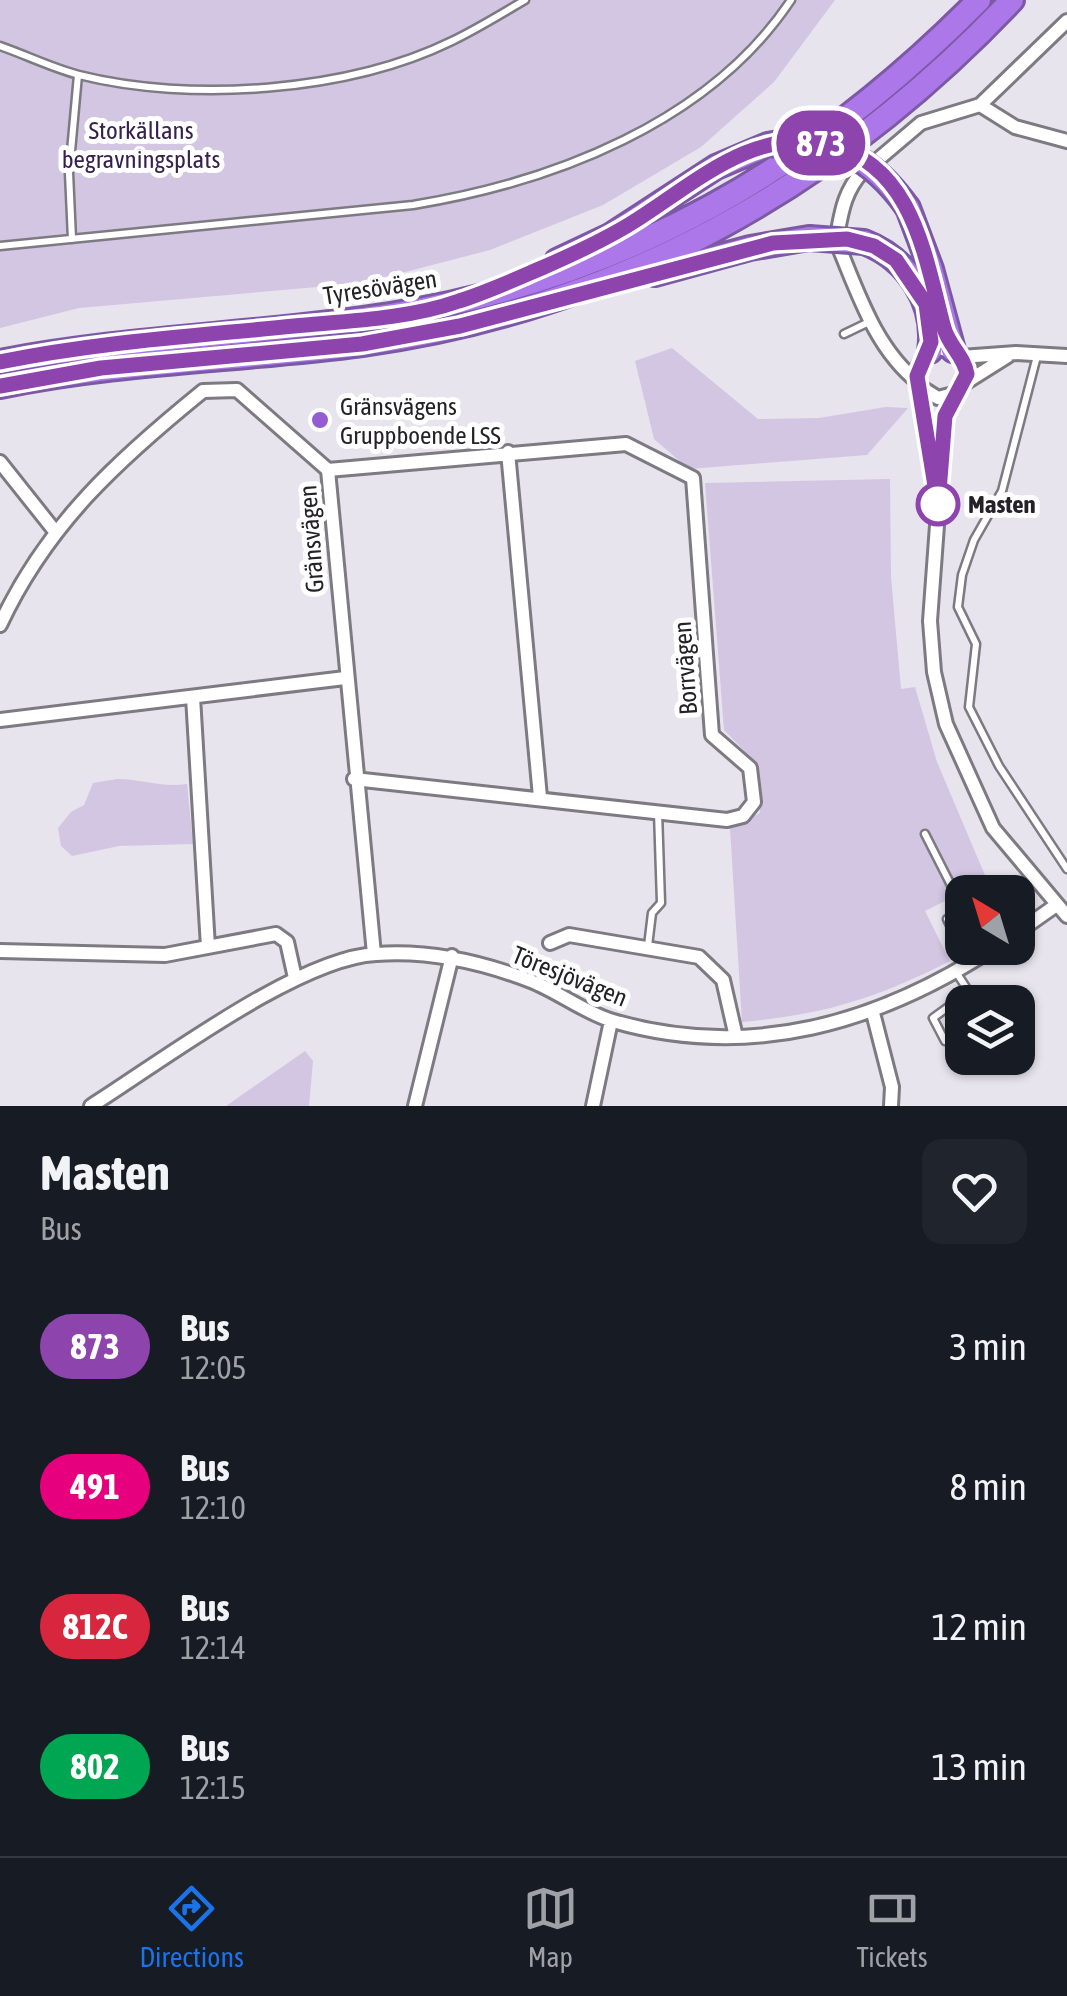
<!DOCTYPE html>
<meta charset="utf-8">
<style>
:root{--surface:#171b24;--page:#20242c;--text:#f1f3f6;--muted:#9ea1a6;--line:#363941;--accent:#1a73e8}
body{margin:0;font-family:"Asap Condensed",sans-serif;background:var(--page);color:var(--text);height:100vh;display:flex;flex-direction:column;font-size:38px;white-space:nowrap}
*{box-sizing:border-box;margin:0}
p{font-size:32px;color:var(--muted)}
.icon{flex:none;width:55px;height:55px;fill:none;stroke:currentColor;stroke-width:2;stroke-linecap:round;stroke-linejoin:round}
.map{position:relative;height:1106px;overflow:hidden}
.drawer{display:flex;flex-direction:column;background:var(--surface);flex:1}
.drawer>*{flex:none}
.badge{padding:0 20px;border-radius:32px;font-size:35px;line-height:65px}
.needle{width:65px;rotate:322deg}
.tools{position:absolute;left:945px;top:875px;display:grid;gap:20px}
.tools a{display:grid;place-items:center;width:90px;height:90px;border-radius:20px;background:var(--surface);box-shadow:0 2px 8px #0004;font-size:50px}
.map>.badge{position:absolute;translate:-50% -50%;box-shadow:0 0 0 5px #fff}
.round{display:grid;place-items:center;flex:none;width:105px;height:105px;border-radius:20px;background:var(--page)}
.head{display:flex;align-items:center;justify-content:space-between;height:170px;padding:0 40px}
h1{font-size:48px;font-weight:700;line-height:75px}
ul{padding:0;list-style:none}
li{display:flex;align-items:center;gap:30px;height:140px;padding:0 40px}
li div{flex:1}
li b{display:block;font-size:38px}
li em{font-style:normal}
li .badge{min-width:110px;font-weight:700;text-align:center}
.menu{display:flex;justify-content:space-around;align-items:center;height:140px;border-top:2px solid var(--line);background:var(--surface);font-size:28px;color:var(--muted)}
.menu a{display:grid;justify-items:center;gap:5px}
.menu .active{color:var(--accent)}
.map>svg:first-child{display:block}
.green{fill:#d2c6e3}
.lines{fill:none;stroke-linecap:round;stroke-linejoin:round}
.service-casing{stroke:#7d7a82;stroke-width:11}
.minor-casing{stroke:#7d7a82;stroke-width:18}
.motorway-casing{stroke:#7c59a4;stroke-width:28}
.service{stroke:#fff;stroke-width:6}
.minor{stroke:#fff;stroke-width:12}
.motorway{stroke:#ac77e8;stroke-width:22}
.motorway-bridge-casing{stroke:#7c59a4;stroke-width:28;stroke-linecap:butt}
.motorway-bridge{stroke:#ac77e8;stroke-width:22}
.line-casing{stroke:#fff;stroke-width:22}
.line{stroke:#8e44ad;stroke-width:15}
.poi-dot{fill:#955bd2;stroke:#fff;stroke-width:4}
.stop-dot{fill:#fff;stroke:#8e44ad;stroke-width:5}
.labels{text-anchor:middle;stroke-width:10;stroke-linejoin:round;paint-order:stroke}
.park-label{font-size:25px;fill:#36214d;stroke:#fff}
.street-label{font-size:25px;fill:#242226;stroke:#fff}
.poi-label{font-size:25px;fill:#242226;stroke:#fff;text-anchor:start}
.stop-label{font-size:25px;font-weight:bold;fill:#242226;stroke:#fff;text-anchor:start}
</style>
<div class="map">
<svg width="1067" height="1106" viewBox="0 0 1067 1106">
<rect width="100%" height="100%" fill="#e7e4ed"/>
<path class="green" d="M0 0H835L774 82 701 147 603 205 490 250 363 283 79 308 0 328Z
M672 348 758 419 819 418 886 407 908 408 867 455 689 469 654 439 635 361Z
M890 479 891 577 901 689 915 687 937 762 987 880 925 911 950 961C875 999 826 1014 742 1022L730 828 760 813 756 763 724 730 705 483Z
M117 779C143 779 161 788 187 784L193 844 119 846 72 856 61 846 58 828 71 812 84 805 93 783Z
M305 1051 313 1061 309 1106H226Z"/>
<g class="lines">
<defs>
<path id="service" d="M0 46C26 55 52 68 79 75 190 103 348 92 452 41 477 29 501 14 525 0
M72 239 69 173 78 75
M0 246 413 205C553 182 709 123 791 0
M844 334 869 322
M1037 356 1002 491 974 540 962 575 958 607 976 644 969 707 999 766 1067 869
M925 834 956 895
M947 919 968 962
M648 946 652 913 661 903 658 812
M945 1041 933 1018 969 992 956 972"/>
<path id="minor" d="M980 105 1015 127 1067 141
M868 168 921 123 980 105 1067 21
M838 231C842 208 846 190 862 172H875
M840 250C859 296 877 350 918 382
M961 357 1016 353 1067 356
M965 383 1008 356
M922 388 938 398 957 393
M508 452 540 797
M0 462 54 530
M328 470 626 444 693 478 712 735 750 768 754 802 743 816 727 820 354 779
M938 504 917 369 925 354 940 348 958 354 967 374 945 416 930 621 934 672 946 724 993 828 1067 916
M0 625C47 524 118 460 203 391L237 390 328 470 374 954
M193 697 208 947
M0 720 345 678
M1018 932 1055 906
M550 943 569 935 699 957 723 980 736 1037
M0 951 165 955 276 934 287 942 295 978
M873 1013 892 1087 891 1106
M91 1106C161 1062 298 958 376 954 429 950 482 962 531 981 559 992 585 1013 613 1021 751 1061 878 1023 994 948
M415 1106 452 956
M593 1106 611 1021"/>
<path id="motorway" d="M908 208 931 269 953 350
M864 242C908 259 937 303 930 351
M557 261 610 236 716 167 768 145
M655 274 750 248 809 238
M0 362C129 337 261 335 390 315 626 278 813 168 979 0
M0 386C120 361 241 360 362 344 618 309 836 186 1012 0"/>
</defs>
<use href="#service" class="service-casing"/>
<use href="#minor" class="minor-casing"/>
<use href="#motorway" class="motorway-casing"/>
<use href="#service" class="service"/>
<use href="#minor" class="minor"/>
<use href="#motorway" class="motorway"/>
<defs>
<path id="motorway-bridge" d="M768 145C830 132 873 159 908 208
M809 238 864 242"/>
</defs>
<use href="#motorway-bridge" class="motorway-bridge-casing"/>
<use href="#motorway-bridge" class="motorway-bridge"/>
</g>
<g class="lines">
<defs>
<path id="line" d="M0 362C97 342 196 336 294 326 347 321 408 319 459 301 488 292 516 279 544 267 576 253 609 238 638 219 696 182 756 126 830 145 914 166 925 258 944 328 949 346 964 356 967 374L945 416 938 504 917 376 931 342 926 304 896 260 874 246 847 239 773 243 460 326 362 344 101 368 0 386"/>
</defs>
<use href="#line" class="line-casing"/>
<use href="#line" class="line"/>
</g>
<circle class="poi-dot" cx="320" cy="420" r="10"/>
<circle class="stop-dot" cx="938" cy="504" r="20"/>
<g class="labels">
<g class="park-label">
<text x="141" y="139">Storkällans<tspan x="141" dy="29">begravningsplats</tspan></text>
</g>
<g class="street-label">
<text transform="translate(380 287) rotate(-9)" y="9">Tyresövägen</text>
<text transform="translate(311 539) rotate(-94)" y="9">Gränsvägen</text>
<text transform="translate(685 668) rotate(-94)" y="9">Borrvägen</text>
<text transform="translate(570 976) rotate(22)" y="9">Töresjövägen</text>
</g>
<g class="poi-label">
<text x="340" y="415">Gränsvägens<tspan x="340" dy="29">Gruppboende LSS</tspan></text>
</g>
<g class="stop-label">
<text x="968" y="513">Masten</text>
</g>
</g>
</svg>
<div class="tools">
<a><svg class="needle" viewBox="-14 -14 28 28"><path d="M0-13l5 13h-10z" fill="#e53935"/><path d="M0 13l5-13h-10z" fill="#9ea1a6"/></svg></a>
<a><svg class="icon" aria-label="layers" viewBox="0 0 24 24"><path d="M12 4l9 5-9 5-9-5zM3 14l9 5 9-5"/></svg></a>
</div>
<b class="badge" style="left:821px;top:143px;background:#8e44ad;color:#fff">873</b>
</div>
<section class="drawer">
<div class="head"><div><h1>Masten</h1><p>Bus</p></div><a class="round"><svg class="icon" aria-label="heart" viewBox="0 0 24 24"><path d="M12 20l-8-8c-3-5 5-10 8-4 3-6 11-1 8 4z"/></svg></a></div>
<ul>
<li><span class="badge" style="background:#8e44ad;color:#fff">873</span><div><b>Bus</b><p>12:05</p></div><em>3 min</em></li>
<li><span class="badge" style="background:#e6007e;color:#fff">491</span><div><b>Bus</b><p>12:10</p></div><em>8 min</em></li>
<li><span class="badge" style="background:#d7263d;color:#fff">812C</span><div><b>Bus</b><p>12:14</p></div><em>12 min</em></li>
<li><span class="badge" style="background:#00a651;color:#fff">802</span><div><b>Bus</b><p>12:15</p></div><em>13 min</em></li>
</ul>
</section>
<nav class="menu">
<a class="active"><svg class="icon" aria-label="directions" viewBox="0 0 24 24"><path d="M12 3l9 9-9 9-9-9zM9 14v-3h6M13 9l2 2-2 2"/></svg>Directions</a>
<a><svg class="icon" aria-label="map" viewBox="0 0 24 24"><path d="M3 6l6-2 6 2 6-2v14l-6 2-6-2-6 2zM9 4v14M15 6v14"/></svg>Map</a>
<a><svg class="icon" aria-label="tickets" viewBox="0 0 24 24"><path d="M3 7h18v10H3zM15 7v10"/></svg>Tickets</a>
</nav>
